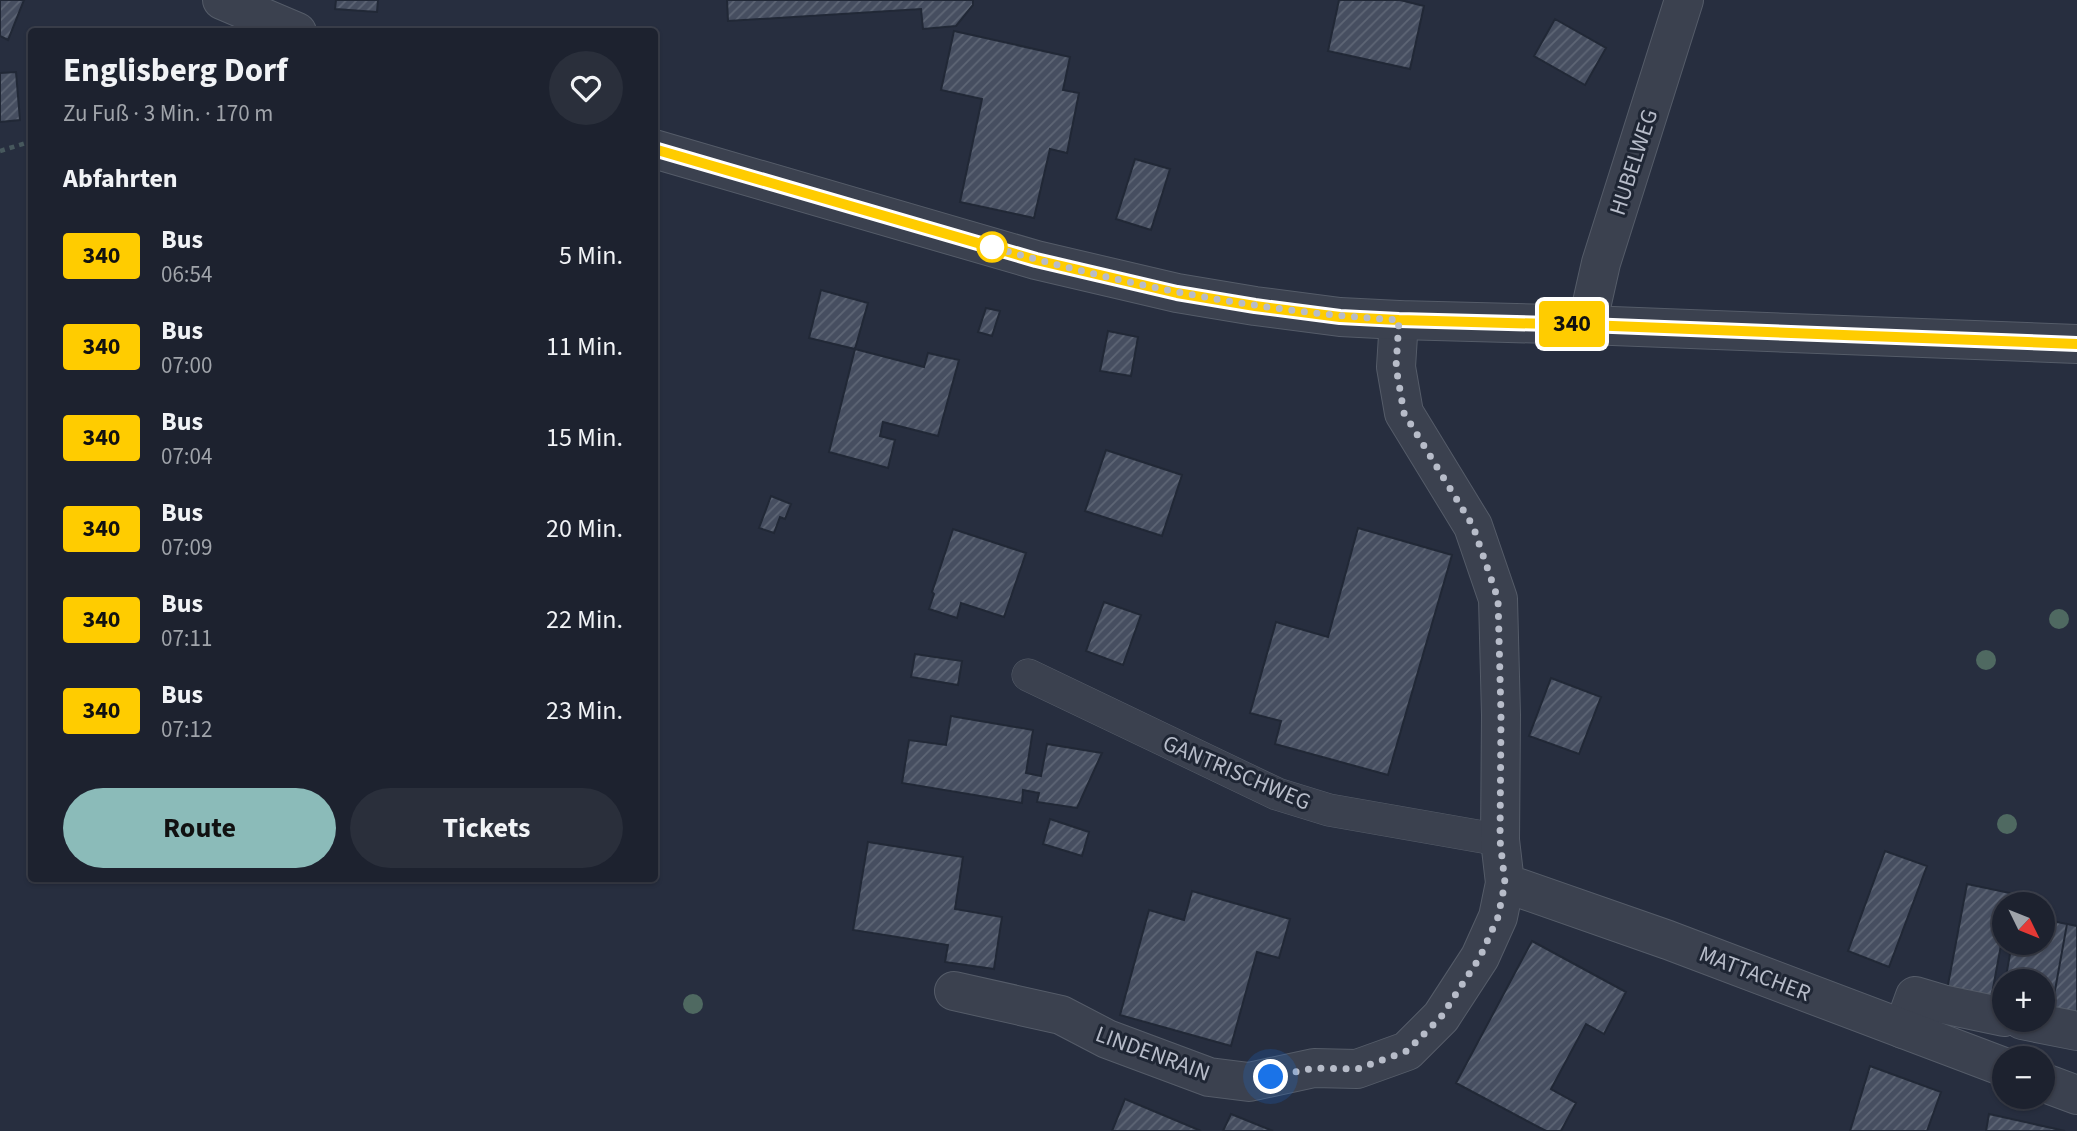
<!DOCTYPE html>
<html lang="de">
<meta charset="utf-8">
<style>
:root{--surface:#1d222f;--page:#2a2f3b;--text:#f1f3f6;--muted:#a0a4aa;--line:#3b3f4b;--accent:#8bbbb9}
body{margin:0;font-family:"Source Sans 3",sans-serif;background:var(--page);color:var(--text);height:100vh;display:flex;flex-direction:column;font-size:26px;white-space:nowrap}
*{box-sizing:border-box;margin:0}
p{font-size:23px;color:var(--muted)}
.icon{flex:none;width:38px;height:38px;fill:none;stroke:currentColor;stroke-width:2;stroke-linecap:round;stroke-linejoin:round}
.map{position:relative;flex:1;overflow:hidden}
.drawer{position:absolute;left:28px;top:28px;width:630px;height:854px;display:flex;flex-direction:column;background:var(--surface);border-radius:7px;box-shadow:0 2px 5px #0004,0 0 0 2px var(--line)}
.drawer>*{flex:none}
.badge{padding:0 14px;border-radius:5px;font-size:24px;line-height:46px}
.needle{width:46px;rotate:133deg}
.buttons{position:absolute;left:1992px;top:892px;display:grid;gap:14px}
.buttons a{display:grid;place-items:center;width:63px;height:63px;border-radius:50%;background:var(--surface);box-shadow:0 2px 5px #0004,0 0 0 2px var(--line);font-size:35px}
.you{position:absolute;width:35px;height:35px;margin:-18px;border:5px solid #fff;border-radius:50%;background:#1a73e8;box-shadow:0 0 0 10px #1a73e833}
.map>.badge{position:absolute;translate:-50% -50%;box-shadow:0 0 0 4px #fff}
h2{padding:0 35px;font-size:26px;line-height:63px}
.round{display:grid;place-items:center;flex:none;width:74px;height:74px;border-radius:37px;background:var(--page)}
.summary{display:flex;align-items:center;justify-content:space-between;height:119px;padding:0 35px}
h1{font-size:33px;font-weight:700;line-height:52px}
.button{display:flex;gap:14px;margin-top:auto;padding:14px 35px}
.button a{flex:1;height:80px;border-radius:42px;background:var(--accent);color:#111;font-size:28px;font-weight:700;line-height:80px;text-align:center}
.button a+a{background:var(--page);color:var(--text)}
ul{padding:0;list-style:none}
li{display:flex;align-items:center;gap:21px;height:91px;padding:0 35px}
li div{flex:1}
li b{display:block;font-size:26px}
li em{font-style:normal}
li .badge{min-width:77px;font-weight:700;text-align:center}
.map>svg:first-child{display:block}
.building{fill:url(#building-hatch);stroke:#212836;stroke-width:2}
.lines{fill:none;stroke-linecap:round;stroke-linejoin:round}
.service-casing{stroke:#555c69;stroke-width:33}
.pedestrian-casing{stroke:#555c69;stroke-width:40}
.minor-casing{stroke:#555c69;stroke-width:40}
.tertiary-casing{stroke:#555c69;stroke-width:40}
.path{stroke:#47585d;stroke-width:4.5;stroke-dasharray:5 5;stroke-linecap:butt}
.service{stroke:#3b414f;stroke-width:32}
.pedestrian{stroke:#3b414f;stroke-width:38}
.minor{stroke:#3b414f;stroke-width:38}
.tertiary{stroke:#3b414f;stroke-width:38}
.tree{fill:#4f6961}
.line-casing{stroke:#fff;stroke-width:16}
.line{stroke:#fc0;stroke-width:10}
.walk{stroke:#b7bcc9;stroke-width:7;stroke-dasharray:0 12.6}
.stop-dot{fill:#fff;stroke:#fc0;stroke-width:3.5}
.labels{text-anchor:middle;stroke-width:6;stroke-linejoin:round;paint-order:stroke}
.street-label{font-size:23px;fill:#b7bcc9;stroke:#1f2634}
</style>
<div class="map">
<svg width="2077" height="1131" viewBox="0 0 2077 1131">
<defs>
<pattern id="building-hatch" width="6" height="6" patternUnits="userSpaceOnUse" patternTransform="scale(1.75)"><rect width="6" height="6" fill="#464e60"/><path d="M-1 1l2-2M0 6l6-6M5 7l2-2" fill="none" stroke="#5e6675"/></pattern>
</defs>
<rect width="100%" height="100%" fill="#272e3f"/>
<path class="building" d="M0 0H24L8 40 0 36Z
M336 0H378L377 12 335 9Z
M727 0H973V5L956 26 923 29 921 9 728 21Z
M1339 0H1400L1424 6 1410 69 1328 51Z
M1555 19 1606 48 1585 85 1534 56Z
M954 31 1070 57 1063 90 1079 93 1067 153 1050 149 1034 218 960 202 982 99 941 90Z
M16 72 20 120 0 122V73Z
M1135 159 1170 169 1151 230 1116 219Z
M821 290 868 303 855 349 809 338Z
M986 308 1000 311 992 336 978 332Z
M1108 331 1138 337 1131 376 1100 371Z
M855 349 924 367 928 353 959 360 938 436 883 422 880 436 895 440 888 468 829 452Z
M1106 450 1182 475 1162 536 1085 511Z
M771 496 791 504 785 519 780 517 774 533 759 528Z
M1358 528 1452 555 1388 775 1275 744 1281 721 1250 713 1276 622 1328 637Z
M953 529 1026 553 1004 617 961 603 957 618 929 609 934 594 932 592Z
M1104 602 1141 615 1123 665 1086 651Z
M915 654 962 661 958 685 911 677Z
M1551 678 1601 697 1579 754 1529 736Z
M951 716 1033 730 1026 773 1041 776 1047 744 1102 753 1077 808 1037 802 1039 793 1023 790 1022 803 902 783 909 740 946 745Z
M1050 819 1089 832 1082 856 1043 844Z
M868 842 963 857 955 909 1002 917 994 969 945 962 948 945 853 930Z
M1885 851 1927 866 1889 967 1848 951Z
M1967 884 2010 893 2008 905H2004V929L1991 999 1947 990Z
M1192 891 1290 919 1279 958 1257 952 1231 1046 1120 1015 1149 910 1184 920Z
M2042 919 2067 924 2050 1018 2042 1016V982H2005L2012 943H2042Z
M2067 924 2077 926V1023L2050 1018Z
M1532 941 1626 992 1604 1034 1586 1024 1551 1089 1576 1103 1561 1131H1546L1456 1083Z
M1870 1066 1941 1092 1927 1131H1850Z
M1125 1099 1201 1131H1112Z
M1231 1114 1273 1131H1223Z
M1989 1114 2065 1131H1986Z"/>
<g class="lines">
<defs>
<path id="service" d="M1028 675 1277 794 1329 810 1500 840"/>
<path id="pedestrian" d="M2022 1020 2077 1031
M1903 1029 1915 996 1942 1004 2004 1017"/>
<path id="minor" d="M1587 325 1601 263 1684 0
M1505 883 1668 940 2004 1067
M954 991 1061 1015 1107 1039 1209 1077 1249 1082 1314 1068 1357 1069 1407 1051 1441 1017 1480 957 1498 917 1505 883 1500 840 1501 715 1498 599 1473 526 1404 413 1396 367 1399 320
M2042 1082 2077 1095"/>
<path id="tertiary" d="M222 0 297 32
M654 149 1036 260 1177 293 1255 306 1340 317 1399 320 1587 325 2077 344"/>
</defs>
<use href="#service" class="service-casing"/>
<use href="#pedestrian" class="pedestrian-casing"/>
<use href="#minor" class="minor-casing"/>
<use href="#tertiary" class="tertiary-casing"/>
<path class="path" d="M0 151 32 141"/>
<use href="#service" class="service"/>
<use href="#pedestrian" class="pedestrian"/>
<use href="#minor" class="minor"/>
<use href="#tertiary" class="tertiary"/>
</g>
<g class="tree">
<circle cx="2059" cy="619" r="10"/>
<circle cx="1986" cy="660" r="10"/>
<circle cx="2007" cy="824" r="10"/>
<circle cx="693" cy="1004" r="10"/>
</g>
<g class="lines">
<defs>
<path id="line" d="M654 149 1036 260 1177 293 1255 306 1340 317 1399 320 1587 325 2077 344"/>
</defs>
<use href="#line" class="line-casing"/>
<use href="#line" class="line"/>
<path class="walk" d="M992 247 982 244C1118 284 1257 312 1399 320L1396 367 1404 413 1473 526 1498 599 1501 715 1500 840 1505 883 1498 917 1480 957 1441 1017 1407 1051 1357 1069 1314 1068 1271 1077"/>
</g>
<circle class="stop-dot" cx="992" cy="247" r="14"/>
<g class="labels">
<g class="street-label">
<text transform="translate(1633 162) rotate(-72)" y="8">HUBELWEG</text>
<text transform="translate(1237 772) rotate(23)" y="8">GANTRISCHWEG</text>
<text transform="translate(1755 973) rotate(21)" y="8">MATTACHER</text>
<text transform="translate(1153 1053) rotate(20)" y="8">LINDENRAIN</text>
</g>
</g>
</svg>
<div class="buttons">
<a><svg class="needle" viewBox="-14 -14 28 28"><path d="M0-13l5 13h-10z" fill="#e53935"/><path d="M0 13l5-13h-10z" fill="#a0a4aa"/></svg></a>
<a>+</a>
<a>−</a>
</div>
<div class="you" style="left:1271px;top:1077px"></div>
<b class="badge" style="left:1572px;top:324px;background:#fc0;color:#111">340</b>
<section class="drawer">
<div class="summary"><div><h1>Englisberg Dorf</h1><p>Zu Fuß · 3 Min. · 170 m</p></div><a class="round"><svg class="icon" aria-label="heart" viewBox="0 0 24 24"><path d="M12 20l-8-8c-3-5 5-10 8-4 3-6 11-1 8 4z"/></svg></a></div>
<h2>Abfahrten</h2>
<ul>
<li><span class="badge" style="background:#fc0;color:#111">340</span><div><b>Bus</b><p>06:54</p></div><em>5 Min.</em></li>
<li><span class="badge" style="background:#fc0;color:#111">340</span><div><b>Bus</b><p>07:00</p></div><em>11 Min.</em></li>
<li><span class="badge" style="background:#fc0;color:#111">340</span><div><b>Bus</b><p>07:04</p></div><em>15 Min.</em></li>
<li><span class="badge" style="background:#fc0;color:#111">340</span><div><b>Bus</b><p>07:09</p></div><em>20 Min.</em></li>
<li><span class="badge" style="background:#fc0;color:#111">340</span><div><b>Bus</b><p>07:11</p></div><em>22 Min.</em></li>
<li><span class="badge" style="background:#fc0;color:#111">340</span><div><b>Bus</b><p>07:12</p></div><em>23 Min.</em></li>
</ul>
<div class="button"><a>Route</a><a>Tickets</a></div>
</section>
</div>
